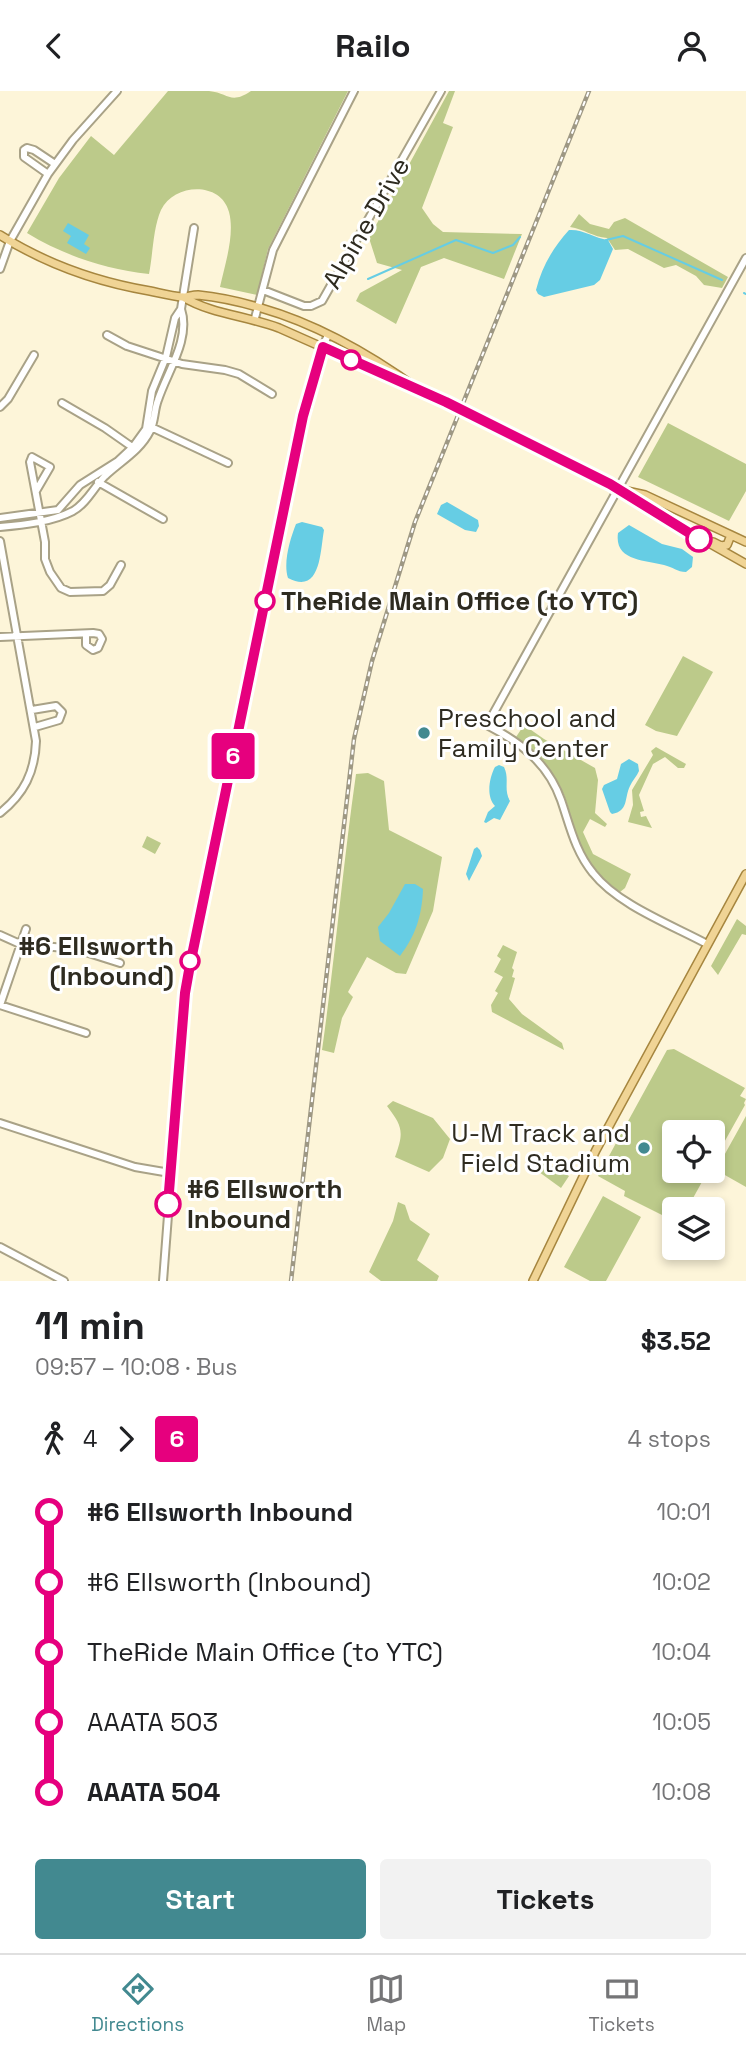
<!DOCTYPE html>
<meta charset="utf-8">
<style>
:root{--surface:#fff;--page:#f2f2f2;--text:#202124;--muted:#757577;--line:#e0e0e0;--accent:#428990}
body{margin:0;font-family:"Space Grotesk",sans-serif;background:var(--page);color:var(--text);height:100vh;display:flex;flex-direction:column;font-size:26px;white-space:nowrap}
*{box-sizing:border-box;margin:0}
p{font-size:23px;color:var(--muted)}
.icon{flex:none;width:38px;height:38px;fill:none;stroke:currentColor;stroke-width:2;stroke-linecap:round;stroke-linejoin:round}
.map{position:relative;height:1190px;overflow:hidden}
.drawer{display:flex;flex-direction:column;background:var(--surface);flex:1}
.drawer>*{flex:none}
.badge{padding:0 14px;border-radius:5px;font-size:24px;line-height:46px}
.fabs{position:absolute;left:662px;top:1029px;display:grid;gap:14px}
.fabs a{display:grid;place-items:center;width:63px;height:63px;border-radius:7px;background:var(--surface);box-shadow:0 4px 10px #0003;font-size:35px}
.map>.badge{position:absolute;translate:-50% -50%;box-shadow:0 0 0 4px #fff}
.legs{display:flex;align-items:center;gap:10px;height:77px;padding:0 35px;font-size:23px}
.legs p{margin-inline-start:auto}
.overview{display:flex;align-items:center;justify-content:space-between;height:119px;padding:0 35px}
h1{font-size:38px;font-weight:600;line-height:52px}
.primary-button{display:flex;gap:14px;margin-top:auto;padding:14px 35px}
.primary-button a{flex:1;height:80px;border-radius:7px;background:var(--accent);color:#fff;font-size:28px;font-weight:600;line-height:80px;text-align:center}
.primary-button a+a{background:var(--page);color:var(--text)}
ul{padding:0 35px;list-style:none}
li{display:flex;align-items:center;gap:24px;height:70px;font-size:26px}
li i{display:grid;place-items:center;width:10px;height:100%;margin:0 9px;background:currentColor}
li i::after{content:'';width:18px;height:18px;margin:-9px;border:5px solid;border-radius:50%;background:var(--surface)}
li p{margin-inline-start:auto}
li:first-child i{background:linear-gradient(#0000 50%,currentColor 0)}
li:last-child i{background:linear-gradient(currentColor 50%,#0000 0)}
header{display:flex;justify-content:space-between;align-items:center;height:91px;padding:0 35px;background:var(--surface);font-size:32px;font-weight:600}
.menu{display:flex;justify-content:space-around;align-items:center;height:98px;border-top:2px solid var(--line);background:var(--surface);font-size:19px;color:var(--muted)}
.menu a{display:grid;justify-items:center;gap:4px}
.menu .active{color:var(--accent)}
.map>svg:first-child{display:block}
.green{fill:#bcca8a}
.water{fill:#66cde4}
.lines{fill:none;stroke-linecap:round;stroke-linejoin:round}
.stream{stroke:#66cde4;stroke-width:2}
.minor-casing{stroke:#a9a287;stroke-width:10}
.major-casing{stroke:#a6863f;stroke-width:10}
.minor{stroke:#fff;stroke-width:6}
.major{stroke:#f0d495;stroke-width:7}
.rail-casing{stroke:#9e9884;stroke-width:4.5}
.rail{stroke:#fff;stroke-width:2;stroke-dasharray:5;stroke-linecap:butt}
.major-bridge-casing{stroke:#a6863f;stroke-width:10;stroke-linecap:butt}
.major-bridge{stroke:#f0d495;stroke-width:7}
.line-1-casing{stroke:#fff;stroke-width:16}
.line-1{stroke:#e6007e;stroke-width:10}
.stop-1-dot{fill:#fff;stroke:#e6007e;stroke-width:3.5}
.poi-dot{fill:#428990;stroke:#fff;stroke-width:2.5}
.labels{text-anchor:middle;stroke-width:6;stroke-linejoin:round;paint-order:stroke}
.street-label{font-size:26px;fill:#2e2b20;stroke:#fff}
.stop-label{font-size:26px;font-weight:bold;fill:#2e2b20;stroke:#fff;text-anchor:start}
.poi-label{font-size:26px;fill:#2e2b20;stroke:#fff;text-anchor:start}
</style>
<header><svg class="icon" aria-label="back" viewBox="0 0 24 24"><path d="M15 5l-7 7 7 7"/></svg>Railo<svg class="icon" aria-label="person" viewBox="0 0 24 24"><circle cx="12" cy="8" r="4"/><path d="M4 21q1-7 8-7t8 7"/></svg></header>
<div class="map">
<svg width="746" height="1190" viewBox="0 0 746 1190">
<rect width="100%" height="100%" fill="#fdf5d9"/>
<path class="green" d="M168 0C181 0 196 0 209 0 229 2 230 14 251 0H348L268 158 257 204 220 196C225 173 235 144 229 121 221 90 174 92 161 119 153 137 153 163 149 183 105 178 65 165 27 142L59 87 91 45 114 64Z
M449 0H455L443 32 453 36 422 117 433 133 443 141 522 143 504 188 444 167 421 176 396 233 356 210 360 202 402 179 377 172 369 147Z
M579 123 590 133 609 138 614 131 625 127 728 186 722 197 704 194 696 185 676 174 664 177 628 158 615 159 607 147C593 146 584 138 570 136Z
M668 332 746 373V400L729 430 638 386Z
M683 565 713 581 677 645 656 640 645 634Z
M524 634 544 648 595 677 598 689 595 722 607 733 605 736 590 728 583 741 593 763 631 783 625 797 620 801C610 793 600 786 592 775 576 754 573 728 564 704 554 680 537 660 516 646Z
M656 656 686 673 684 677H678L665 666 653 673 639 704 644 720 640 721 641 726 646 725 652 737 628 731 633 714 632 699 653 664 651 660Z
M368 682 384 690 389 739 442 766 433 820 406 883 396 882 367 866 348 901 353 906 342 927 334 962 322 959C335 867 343 774 356 683Z
M147 745 161 752 155 763 142 756Z
M737 828 746 835V844L742 843 718 884 711 875Z
M503 854 517 861 512 877 514 879 512 886 515 887 509 908 522 923 562 952 564 959 492 921 491 914 498 902 495 900 503 886 494 881 501 868 497 865Z
M674 958 745 997 740 1005 746 1008 744 1012 745 1014 712 1073V1041H674V1080H708L687 1118H674V1130L624 1105 625 1100 598 1085 667 959Z
M393 1010 433 1027 450 1048 443 1067 429 1081 395 1066C404 1041 403 1036 387 1015Z
M746 1025V1096L716 1079Z
M539 1068 569 1085 561 1097 539 1081 536 1073Z
M603 1105 641 1126 606 1190H590L564 1176Z
M398 1111 405 1114 410 1129 430 1143 417 1169 439 1185 437 1190H381L369 1181 393 1130Z"/>
<path class="water" d="M68 132 89 144 84 153 90 157 86 163 67 152 71 145 63 140Z
M569 139C583 138 594 147 608 149L613 158 600 189 594 194 544 206 538 203 536 199C542 175 553 157 569 139Z
M447 411 478 429 479 435 476 441 465 439 437 423 441 414Z
M302 431 322 436 324 439C320 461 321 504 288 487 283 472 290 448 296 433Z
M629 434 662 453 682 458 693 466 692 476 686 481C677 481 673 476 664 474 645 469 614 470 618 442Z
M629 668 638 673 639 680C637 685 632 690 630 695 624 707 629 720 612 723L610 721 602 698 604 694 617 688 621 673Z
M499 674 504 676C510 688 503 698 510 710L500 729 494 727 486 732 484 731 488 721 495 715C486 706 489 687 495 676Z
M477 756 480 759 482 765 469 790 466 783 474 758Z
M405 793H415L423 798C422 824 416 844 400 865L380 850 378 836 389 822Z"/>
<g class="lines">
<path class="stream" d="M606 149 623 145 722 189
M368 188 456 149 493 162 513 154 520 146
M744 202 746 203"/>
<defs>
<path id="minor" d="M48 83 24 66V59L27 57 34 59 55 73
M0 178 10 150 48 83 73 49 117 0
M263 199 304 215H311L322 210 441 0
M255 227 273 159 354 0
M107 244 127 255 182 273 225 279 239 283 272 303
M62 312 105 337 135 358
M0 316 8 308 34 264
M149 335 228 372
M98 391 163 428
M36 400 50 376 32 366 30 371 45 451V468L50 481 61 497 70 501 103 500 110 494 121 474
M0 427 58 419 80 394 118 370 133 356 146 338 152 300 166 266 175 227 181 218
M0 436C23 434 52 431 73 420 87 412 94 396 105 385 121 370 140 360 150 340 155 331 154 319 158 309 167 281 191 248 181 218L194 137
M0 450 36 650C35 681 24 703 0 722
M0 546 93 542 99 543 102 548 98 557 93 559 86 554V543
M32 619 56 615 62 621 59 629 35 636
M0 844 20 853 76 858 120 872
M707 853C672 834 618 814 593 782 575 760 570 735 561 709 548 672 520 651 487 634L746 167
M0 914 86 942
M0 914 26 838
M0 1032 135 1076 170 1082
M0 1156 64 1190
M163 1190 185 902 190 874 303 325 318 267 328 244"/>
<path id="major" d="M0 144C46 173 97 191 150 200 160 202 171 205 182 206 187 206 192 204 198 204 218 206 241 211 261 217 317 233 371 264 418 298
M183 206C211 223 247 225 279 237L446 311
M474 325 618 398 640 413 746 473
M622 399 645 404 746 451
M713 451 721 455 727 454 731 444
M533 1190 596 1059 746 783"/>
</defs>
<use href="#minor" class="minor-casing"/>
<use href="#major" class="major-casing"/>
<use href="#minor" class="minor"/>
<use href="#major" class="major"/>
<defs>
<path id="rail" d="M291 1190 354 648 372 570 415 431 589 0"/>
</defs>
<use href="#rail" class="rail-casing"/>
<use href="#rail" class="rail"/>
<defs>
<path id="major-bridge" d="M446 311 474 325"/>
</defs>
<use href="#major-bridge" class="major-bridge-casing"/>
<use href="#major-bridge" class="major-bridge"/>
</g>
<g class="lines">
<defs>
<path id="line-1" d="M168 1113 185 902 190 874 303 325 323 256 446 311 610 393 699 448"/>
</defs>
<use href="#line-1" class="line-1-casing"/>
<use href="#line-1" class="line-1"/>
</g>
<g class="stop-1-dot">
<circle cx="351" cy="269" r="9"/>
<circle cx="699" cy="448" r="12"/>
<circle cx="265" cy="510" r="9"/>
<circle cx="190" cy="870" r="9"/>
<circle cx="168" cy="1113" r="12"/>
</g>
<g class="poi-dot">
<circle cx="424" cy="642" r="7"/>
<circle cx="644" cy="1057" r="7"/>
</g>
<g class="labels">
<g class="street-label">
<text transform="translate(366 132) rotate(-60)" y="9">Alpine Drive</text>
</g>
<g class="stop-label">
<text x="281" y="519">TheRide Main Office (to YTC)</text>
<text x="174" y="864" text-anchor="end">#6 Ellsworth<tspan x="174" dy="30">(Inbound)</tspan></text>
<text x="187" y="1107">#6 Ellsworth<tspan x="187" dy="30">Inbound</tspan></text>
</g>
<g class="poi-label">
<text x="438" y="636">Preschool and<tspan x="438" dy="30">Family Center</tspan></text>
<text x="630" y="1051" text-anchor="end">U-M Track and<tspan x="630" dy="30">Field Stadium</tspan></text>
</g>
</g>
</svg>
<div class="fabs">
<a><svg class="icon" aria-label="locate" viewBox="0 0 24 24"><circle cx="12" cy="12" r="6"/><path d="M12 2v4M12 18v4M2 12h4M18 12h4"/></svg></a>
<a><svg class="icon" aria-label="layers" viewBox="0 0 24 24"><path d="M12 4l9 5-9 5-9-5zM3 14l9 5 9-5"/></svg></a>
</div>
<b class="badge" style="left:233px;top:665px;background:#e6007e;color:#fff">6</b>
</div>
<section class="drawer">
<div class="overview"><div><h1>11 min</h1><p>09:57 – 10:08 · Bus</p></div><b>$3.52</b></div>
<div class="legs"><svg class="icon" aria-label="walk" viewBox="0 0 24 24"><circle cx="13" cy="4" r="2"/><path d="M13 8l-2 6 4 7M11 14l-3 7M7 12l3-4h3l4 4"/></svg>4<svg class="icon" aria-label="forward" viewBox="0 0 24 24"><path d="M9 5l7 7-7 7"/></svg><b class="badge" style="background:#e6007e;color:#fff">6</b><p>4 stops</p></div>
<ul>
<li><i style="color:#e6007e"></i><b>#6 Ellsworth Inbound</b><p>10:01</p></li>
<li><i style="color:#e6007e"></i><span>#6 Ellsworth (Inbound)</span><p>10:02</p></li>
<li><i style="color:#e6007e"></i><span>TheRide Main Office (to YTC)</span><p>10:04</p></li>
<li><i style="color:#e6007e"></i><span>AAATA 503</span><p>10:05</p></li>
<li><i style="color:#e6007e"></i><b>AAATA 504</b><p>10:08</p></li>
</ul>
<div class="primary-button"><a>Start</a><a>Tickets</a></div>
</section>
<nav class="menu">
<a class="active"><svg class="icon" aria-label="directions" viewBox="0 0 24 24"><path d="M12 3l9 9-9 9-9-9zM9 14v-3h6M13 9l2 2-2 2"/></svg>Directions</a>
<a><svg class="icon" aria-label="map" viewBox="0 0 24 24"><path d="M3 6l6-2 6 2 6-2v14l-6 2-6-2-6 2zM9 4v14M15 6v14"/></svg>Map</a>
<a><svg class="icon" aria-label="tickets" viewBox="0 0 24 24"><path d="M3 7h18v10H3zM15 7v10"/></svg>Tickets</a>
</nav>
